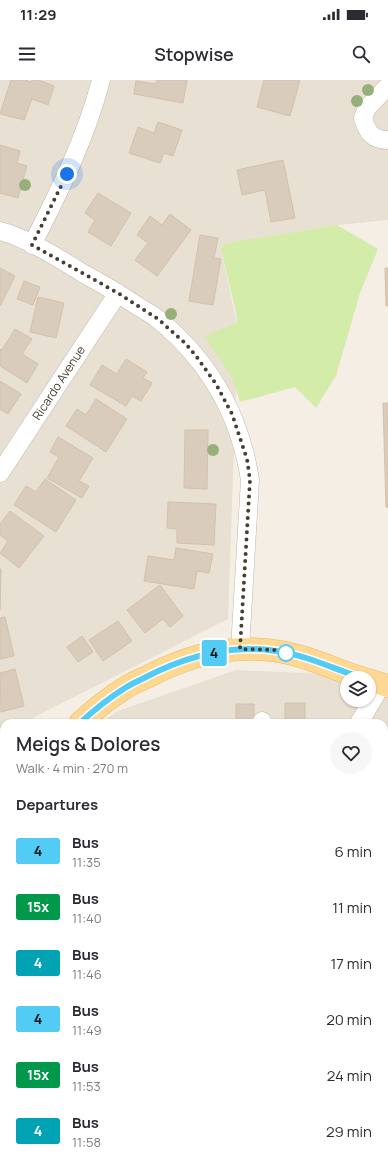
<!DOCTYPE html>
<meta charset="utf-8">
<style>
:root{--surface:#fff;--page:#f7f7f7;--text:#2b2b33;--muted:#7c7c81}
body{margin:0;font-family:Manrope,sans-serif;background:var(--page);color:var(--text);height:100vh;display:flex;flex-direction:column;font-size:15px;white-space:nowrap}
*{box-sizing:border-box;margin:0}
p{font-size:13px;color:var(--muted)}
.icon{flex:none;width:22px;height:22px;fill:none;stroke:currentColor;stroke-width:2;stroke-linecap:round;stroke-linejoin:round}
.map{position:relative;flex:1;overflow:hidden}
.side{position:absolute;left:0px;top:639px;width:388px;height:448px;display:flex;flex-direction:column;background:var(--surface);border-radius:12px 12px 0 0;box-shadow:0 1px 3px #0004}
.side>*{flex:none}
.badge{padding:0 8px;border-radius:3px;font-size:14px;line-height:26px}
.controls{position:absolute;left:340px;top:591px;display:grid;gap:8px}
.controls a{display:grid;place-items:center;width:36px;height:36px;border-radius:50%;background:var(--surface);box-shadow:0 1px 3px #0004;font-size:20px}
.you{position:absolute;width:20px;height:20px;margin:-10px;border:3px solid #fff;border-radius:50%;background:#1a73e8;box-shadow:0 0 0 6px #1a73e833}
.map>.badge{position:absolute;translate:-50% -50%;box-shadow:0 0 0 2px #fff}
h2{padding:0 16px;font-size:15px;line-height:36px}
.round{display:grid;place-items:center;flex:none;width:42px;height:42px;border-radius:21px;background:var(--page)}
.headline{display:flex;align-items:center;justify-content:space-between;height:68px;padding:0 16px}
h1{font-size:19px;font-weight:600;line-height:30px}
ul{padding:0;list-style:none}
li{display:flex;align-items:center;gap:12px;height:56px;padding:0 16px}
li div{flex:1}
li b{display:block;font-size:15px}
li em{font-style:normal}
li .badge{min-width:44px;font-weight:700;text-align:center}
.status{display:flex;justify-content:space-between;align-items:center;height:28px;padding:0 20px;background:var(--surface);direction:ltr}
.status svg{height:11px;fill:currentColor}
header{display:flex;justify-content:space-between;align-items:center;height:52px;padding:0 16px;background:var(--surface);font-size:18px;font-weight:600}
.map>svg:first-child{display:block}
.residential{fill:#e8e0d2;fill-rule:evenodd}
.green{fill:#d3ecaa}
.building{fill:#daccbc;stroke:#d2c1ac}
.lines{fill:none;stroke-linecap:round;stroke-linejoin:round}
.minor-casing{stroke:#c3b8aa;stroke-width:19}
.major-casing{stroke:#eeb759;stroke-width:23}
.minor{stroke:#fff;stroke-width:18}
.major{stroke:#ffd993;stroke-width:22}
.tree{fill:#97b07a}
.line-casing{stroke:#fff;stroke-width:9}
.line{stroke:#52cbf5;stroke-width:6}
.walk{stroke:#473e34;stroke-width:4;stroke-dasharray:0 7.2}
.stop-dot{fill:#fff;stroke:#52cbf5;stroke-width:2}
.labels{text-anchor:middle;stroke-width:3.5;stroke-linejoin:round;paint-order:stroke}
.street-label{font-size:12px;fill:#473e34;stroke:#fff}
</style>
<div class="status"><b>11:29</b><svg viewBox="0 0 49 12"><path d="M0 12V9h3v3zM5 12V6h3v6zM10 12V3h3v9zM15 12V0h3v12zM26 1h20v11H26zM47 4h2v5h-2z"/></svg></div>
<header><svg class="icon" aria-label="menu" viewBox="0 0 24 24"><path d="M4 6h16M4 12h16M4 18h16"/></svg>Stopwise<svg class="icon" aria-label="search" viewBox="0 0 24 24"><circle cx="10" cy="10" r="6"/><path d="M15 15l6 6"/></svg></header>
<div class="map">
<svg width="388" height="1087" viewBox="0 0 388 1087">
<rect width="100%" height="100%" fill="#f4eee5"/>
<path class="residential" d="M0 0H388V140L337 145 244 160 220 165 237 244 216 273 232 297 236 309 228 539 23 643H4V653L0 655Z
M236 590 388 597V1087H0V709L4 706V1083H384V643H100L118 631ZM347 598H369V620H347Z"/>
<path class="green" d="M337 145 378 169 360 213 336 296 316 328 295 307 240 322 232 297 204 256 237 243 236 232 220 165 244 160Z"/>
<path class="building" d="M11 0H25L31 2 32 0H39L54 6 48 25 32 19 24 40 0 34Z
M157 0H187L183 23 134 14 136 1 156 4Z
M264 0H300L290 36 257 27Z
M158 42 182 50 173 76 164 73 160 83 129 73 138 47 154 53Z
M0 65 20 71 17 83 27 86 18 118 0 113Z
M283 80 295 138 271 142 265 110 242 115 237 90Z
M98 113 131 133 111 166 88 152 95 140 85 133Z
M170 134 191 150 157 196 135 180 148 163 137 155 150 136 162 145Z
M200 155 218 158 214 178 221 179 213 225 189 221Z
M0 188 15 196 0 226Z
M385 188H388V226H386Z
M24 201 40 207 33 225 17 219Z
M38 217 64 223 56 258 30 252Z
M15 249 32 259 22 274 38 284 27 303 0 286V269L2 270Z
M126 279 147 292 143 298 152 303 141 321 132 316 126 326 90 305 102 285 117 294Z
M0 301 21 314 8 334 0 329Z
M96 319 127 339 106 372 66 346 77 329 86 335Z
M383 323H388V427H386Z
M185 350H208L207 409 184 408Z
M58 357 93 378 79 401 89 406 82 418 47 398 59 377 50 372Z
M45 399 76 420 56 452 14 425 26 406 36 412Z
M168 422 216 424 214 465 177 463V449L167 448Z
M10 431 44 456 19 488 0 473 8 461 0 455V444Z
M176 468 213 474 209 493 197 491 194 509 144 501 148 476 174 480Z
M0 489H1L0 530Z
M160 505 183 536 170 547 163 539 145 553 127 530Z
M5 537 14 576 0 579V538Z
M118 541 132 561 103 581 89 560Z
M82 556 93 572 78 582 67 567Z
M15 589 24 626 1 632 0 593Z
M285 623H305V643H285Z
M236 624H254V643H236Z
M385 657 388 658V708L384 707 385 693H384V664Z
M384 717H388V744H384Z
M384 751H388V780H384Z
M384 791H388V817H384Z
M384 824H388V852L384 851Z
M384 863H388V891H384Z
M384 895H388V923H384Z
M384 938H388V961H384Z
M0 941 4 942V966L1 986Z
M384 966H386V995H384Z
M124 1083H150L151 1087H125Z
M201 1083H222V1087H200Z
M319 1083 359 1084V1083H382V1087H319Z
M249 1084H269V1087H249Z"/>
<g class="lines">
<defs>
<path id="minor" d="M388 6 367 28 363 38C367 52 372 60 388 60
M0 151C27 158 60 179 84 194 103 204 121 215 139 227 146 231 153 235 159 240 210 282 240 335 250 400L240 569
M32 165C59 112 86 58 101 0
M0 393 118 213
M262 643V641
M359 643 382 604
M0 748H4
M96 1083 97 1087
M226 1087V1083
M292 1087V1083"/>
<path id="major" d="M369 600 388 606
M80 643C94 630 109 618 125 608 132 603 140 600 147 597 186 576 231 564 276 571 306 575 333 589 362 598
M0 697 4 695"/>
</defs>
<use href="#minor" class="minor-casing"/>
<use href="#major" class="major-casing"/>
<use href="#minor" class="minor"/>
<use href="#major" class="major"/>
</g>
<g class="tree">
<circle cx="368" cy="10" r="6"/>
<circle cx="357" cy="21" r="6"/>
<circle cx="25" cy="105" r="6"/>
<circle cx="171" cy="234" r="6"/>
<circle cx="213" cy="370" r="6"/>
</g>
<g class="lines">
<defs>
<path id="line" d="M80 643C94 630 109 618 125 608 131 604 138 601 144 598 184 577 230 564 276 571 306 575 334 589 362 598"/>
</defs>
<use href="#line" class="line-casing"/>
<use href="#line" class="line"/>
<path class="walk" d="M67 94 32 165 118 213 158 239 186 264 196 276 216 304 232 334 247 379 250 400 240 569 275 570 290 574 286 573"/>
</g>
<circle class="stop-dot" cx="286" cy="573" r="8"/>
<g class="labels">
<g class="street-label">
<text transform="translate(59 303) rotate(-57)" y="4">Ricardo Avenue</text>
</g>
</g>
</svg>
<div class="controls">
<a><svg class="icon" aria-label="layers" viewBox="0 0 24 24"><path d="M12 4l9 5-9 5-9-5zM3 14l9 5 9-5"/></svg></a>
</div>
<div class="you" style="left:67px;top:94px"></div>
<b class="badge" style="left:214px;top:573px;background:#52cbf5;color:#111">4</b>
<section class="side">
<div class="headline"><div><h1>Meigs &amp; Dolores</h1><p>Walk · 4 min · 270 m</p></div><a class="round"><svg class="icon" aria-label="heart" viewBox="0 0 24 24"><path d="M12 20l-8-8c-3-5 5-10 8-4 3-6 11-1 8 4z"/></svg></a></div>
<h2>Departures</h2>
<ul>
<li><span class="badge" style="background:#52cbf5;color:#111">4</span><div><b>Bus</b><p>11:35</p></div><em>6 min</em></li>
<li><span class="badge" style="background:#00984a;color:#fff">15x</span><div><b>Bus</b><p>11:40</p></div><em>11 min</em></li>
<li><span class="badge" style="background:#00a3b4;color:#fff">4</span><div><b>Bus</b><p>11:46</p></div><em>17 min</em></li>
<li><span class="badge" style="background:#52cbf5;color:#111">4</span><div><b>Bus</b><p>11:49</p></div><em>20 min</em></li>
<li><span class="badge" style="background:#00984a;color:#fff">15x</span><div><b>Bus</b><p>11:53</p></div><em>24 min</em></li>
<li><span class="badge" style="background:#00a3b4;color:#fff">4</span><div><b>Bus</b><p>11:58</p></div><em>29 min</em></li>
</ul>
</section>
</div>
